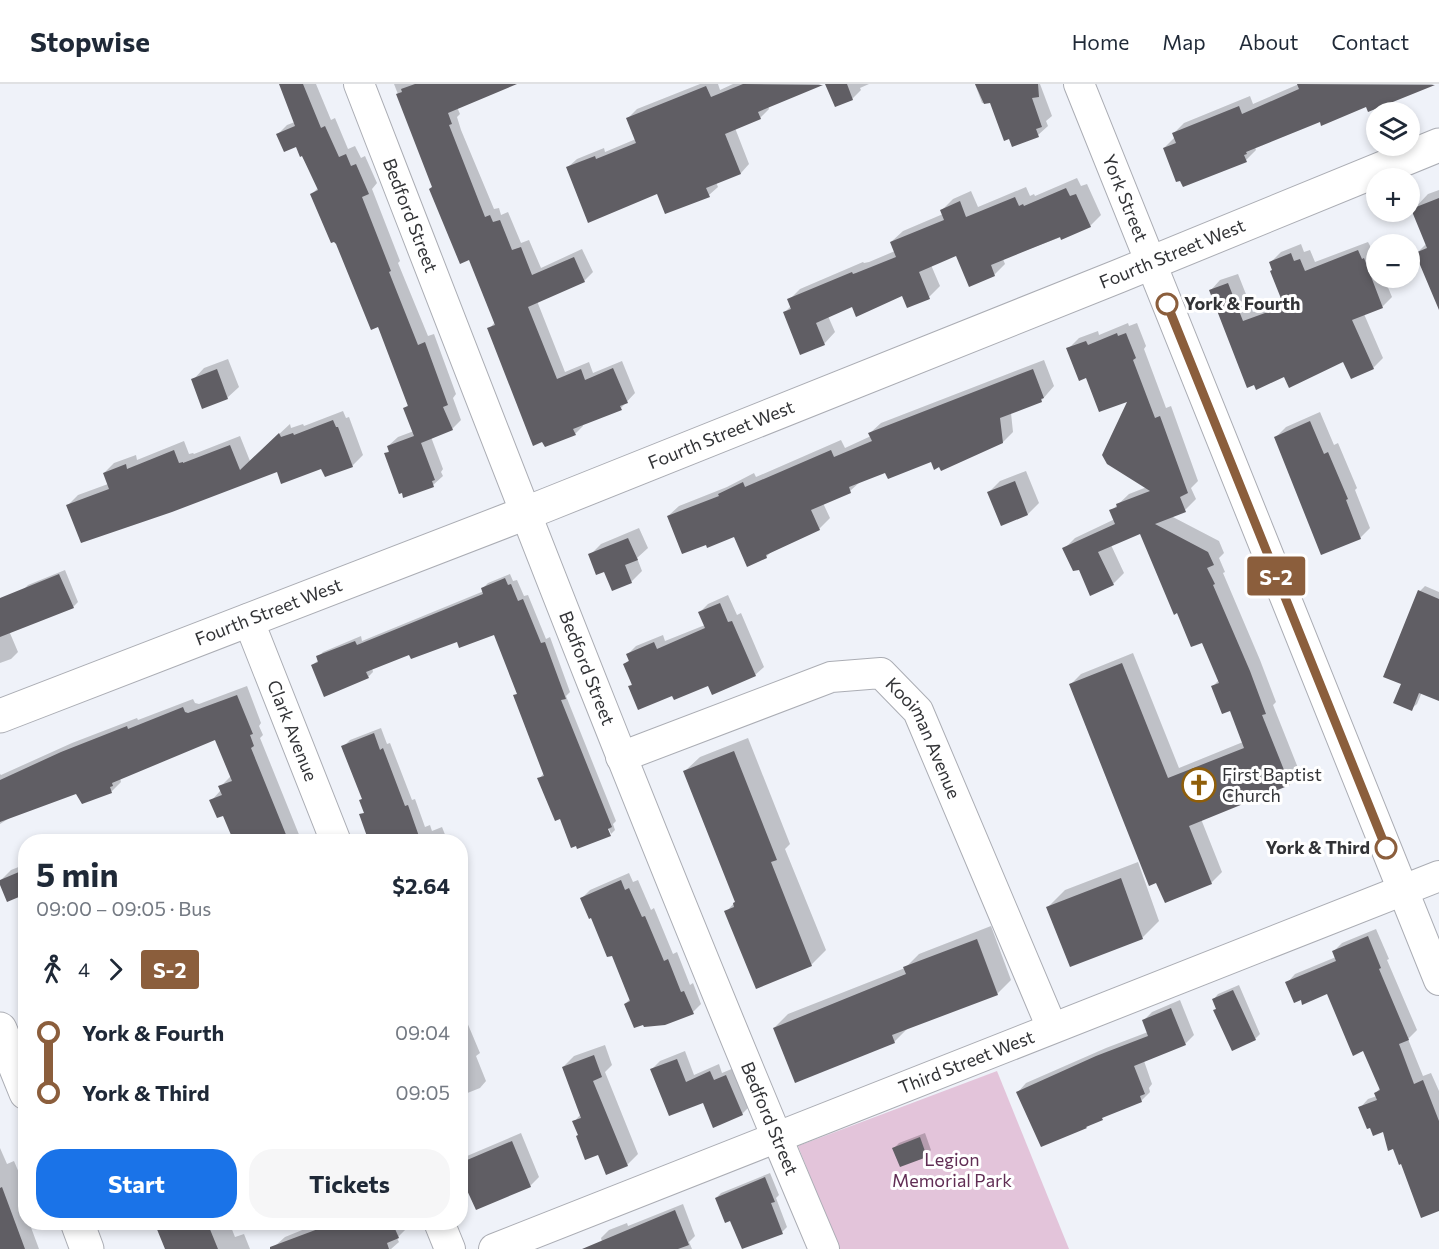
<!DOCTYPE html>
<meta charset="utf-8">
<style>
:root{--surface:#fff;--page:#f6f6f7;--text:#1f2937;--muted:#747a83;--line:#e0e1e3;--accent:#1a73e8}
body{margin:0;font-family:Commissioner,sans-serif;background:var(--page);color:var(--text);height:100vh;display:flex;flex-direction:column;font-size:22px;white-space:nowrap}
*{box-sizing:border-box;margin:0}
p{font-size:20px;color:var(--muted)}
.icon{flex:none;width:33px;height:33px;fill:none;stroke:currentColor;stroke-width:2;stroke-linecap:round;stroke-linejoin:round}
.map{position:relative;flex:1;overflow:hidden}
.side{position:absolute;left:18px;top:750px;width:450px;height:396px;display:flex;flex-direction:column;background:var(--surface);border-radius:24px;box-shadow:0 3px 9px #0003}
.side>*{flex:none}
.badge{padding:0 12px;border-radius:4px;font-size:21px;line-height:39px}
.tools{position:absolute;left:1366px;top:18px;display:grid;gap:12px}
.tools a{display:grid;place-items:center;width:54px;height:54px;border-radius:50%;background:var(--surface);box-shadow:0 3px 9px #0003;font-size:30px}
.map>.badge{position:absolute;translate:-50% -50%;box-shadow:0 0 0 3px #fff}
.legs{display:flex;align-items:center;gap:9px;height:66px;padding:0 18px;font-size:20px}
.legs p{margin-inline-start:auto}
.headline{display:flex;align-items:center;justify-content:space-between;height:102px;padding:0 18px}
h1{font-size:33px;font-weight:700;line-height:45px}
.button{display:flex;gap:12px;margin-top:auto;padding:12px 18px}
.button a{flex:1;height:69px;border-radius:24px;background:var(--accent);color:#fff;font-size:24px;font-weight:700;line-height:69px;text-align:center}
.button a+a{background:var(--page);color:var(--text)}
ul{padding:0 18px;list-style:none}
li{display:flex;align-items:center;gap:21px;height:60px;font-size:22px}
li i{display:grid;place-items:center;width:9px;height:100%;margin:0 8px;background:currentColor}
li i::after{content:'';width:15px;height:15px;margin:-8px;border:4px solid;border-radius:50%;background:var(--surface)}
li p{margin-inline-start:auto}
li:first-child i{background:linear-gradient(#0000 50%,currentColor 0)}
li:last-child i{background:linear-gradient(currentColor 50%,#0000 0)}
header{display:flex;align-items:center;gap:36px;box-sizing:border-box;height:84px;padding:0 30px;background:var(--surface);border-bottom:2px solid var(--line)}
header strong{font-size:28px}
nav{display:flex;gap:33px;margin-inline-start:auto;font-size:21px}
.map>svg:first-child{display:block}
.green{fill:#e3c4da}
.shadow{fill:#0003}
.building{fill:#605e64}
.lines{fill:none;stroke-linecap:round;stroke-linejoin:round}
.minor-casing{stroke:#abadb4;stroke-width:32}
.tertiary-casing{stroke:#abadb4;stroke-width:35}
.minor{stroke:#fff;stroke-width:30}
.tertiary{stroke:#fff;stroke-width:33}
.line-1-casing{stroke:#fff;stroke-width:14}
.line-1{stroke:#8b5e3c;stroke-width:9}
.stop-1-dot{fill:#fff;stroke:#8b5e3c;stroke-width:3}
.labels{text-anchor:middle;stroke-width:6;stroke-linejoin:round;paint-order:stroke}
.street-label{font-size:18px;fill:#323336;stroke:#fff}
.stop-label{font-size:18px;font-weight:bold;fill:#323336;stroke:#fff;text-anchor:start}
.poi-label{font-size:18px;fill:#323336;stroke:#fff;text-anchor:start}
.park-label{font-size:18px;fill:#602d54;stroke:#fff}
</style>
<header>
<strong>Stopwise</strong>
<nav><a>Home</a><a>Map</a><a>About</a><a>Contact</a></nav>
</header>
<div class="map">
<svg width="1439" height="1165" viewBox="0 0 1439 1165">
<rect width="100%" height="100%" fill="#eff2f9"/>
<path class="green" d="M997 987 1069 1165H839L798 1062Z"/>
<path class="shadow" d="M280 0H316L331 36 335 34 348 65 355 62 361 74 365 72 377 99 372 105 400 177 398 179 428 252 434 250 456 310 453 314 461 336 452 345 431 353 443 385 441 388 443 392 433 401 386 370 390 366 388 362 398 353 414 347 405 324 409 320 379 241 311 111 319 103 296 61 278 50 287 41 295 38Z
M394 0H512L457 23 460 30 457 33 461 46 494 125 499 124 501 131 508 128 521 159 529 156 541 184 582 165 593 188 584 197 537 217 565 288 589 278 593 289 622 277 635 309 621 324 582 339 583 342 575 350 489 245 495 238 470 174 434 102Z
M700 0H718L720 6 733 0H821L768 22 769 25 760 34 735 44 749 80 741 89 716 98 718 103 709 111 658 109 568 83 577 75 604 64 605 68 636 55 628 34 637 25Z
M827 0H869L860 4 861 6 852 15Z
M975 0H1040L1052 32 1046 37 1048 42 1038 51 991 18 982 19Z
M1299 0H1434L1369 26 1367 21 1321 36 1255 63 1256 66 1246 76 1164 64 1175 53 1174 49 1184 39 1250 12 1253 20Z
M1077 94 1081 102 1087 100 1101 131 1090 142 1003 175 1005 180 994 191 957 170 931 181 940 202 929 213 903 210 853 221 828 232 835 248 824 260 785 228 791 222 789 216 800 205 863 178 864 179 869 178 895 167 891 158 903 147 943 130 942 126 953 115 971 107 978 123 1026 103 1030 112 1034 110 1035 112Z
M1439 106V205L1417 169 1427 159 1413 126 1428 110Z
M1368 158 1377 175V194H1384L1392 213 1382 223 1364 230 1383 274 1373 284 1344 276 1285 291 1211 206 1220 196 1238 190 1253 228 1284 217 1271 178 1281 168 1301 160 1304 168 1310 166 1315 178Z
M1128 239 1129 242 1137 239 1146 262 1144 265 1166 324 1171 322 1198 397 1191 404 1196 415 1185 426 1171 432 1219 457 1224 469 1219 474 1225 488 1223 489 1260 576 1276 618 1273 621 1300 689 1289 700 1201 735 1222 788 1211 799 1070 601 1081 590 1133 569 1179 684 1243 658 1231 625 1213 602 1219 596 1202 557 1141 449 1111 461 1124 489 1113 500 1080 484 1064 465 1075 454 1115 435 1111 427 1129 410 1147 403 1130 315 1086 292 1068 265 1079 254 1098 247 1099 251Z
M228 275 239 303 227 314 193 296 204 284Z
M1044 276 1054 302 1041 317 1011 329 1013 348 1003 358 940 381 931 376 886 387 861 397 850 407 823 419 830 434 819 445 773 466 766 473 735 451 668 432 679 422 727 403 754 389 756 393 841 356 845 364 871 352 870 349 881 339Z
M343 327 346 334 349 333 363 371 352 382 326 391 322 383 278 387 68 421 78 411 108 400 104 389 114 379 136 371 137 376 184 357 189 370 193 369 194 370 240 352 250 377 290 340 291 344 303 340 304 342Z
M1320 328 1334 361 1338 359 1357 404 1355 406 1370 444 1360 454 1276 353 1286 343Z
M1026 387 1039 419 1028 430 1002 440 989 408 1000 397Z
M639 444 648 464 637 474 642 487 631 498 605 486 590 471 601 460Z
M65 486 78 518 73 523 23 506 28 501Z
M510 490 513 497 517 496 524 512 528 511 546 555 550 553 570 608 566 612 616 737 613 740 615 746 611 750 606 737 604 738 610 751 578 763 577 760 572 762 561 733 556 735 539 695 544 689 515 612 518 609 495 549 460 562 458 556 411 573 410 569 372 584 373 588 368 593 324 611 312 581 319 576 318 573 323 568 361 552 362 557 484 507 483 504 488 499Z
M1425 502 1439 508V613L1422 608 1417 620 1411 625 1403 599 1420 507Z
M728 511 737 531 741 529 764 583 755 591 709 600 673 610 630 602 633 599 625 580 630 575 628 570 636 562 663 551 665 557 705 541 699 529 708 520Z
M4 535 18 568 11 575 0 579V536Z
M247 602 261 639 259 642 263 651 260 654 302 758H236L224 730 211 717 221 706 220 703 231 692 216 654 120 694 121 698 112 707 83 718 77 708 11 733 0 740V690L1 691 72 659 137 634 138 636 193 615 195 619 199 620Z
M381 644 387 660 390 659 412 716 415 715 425 743 430 741 432 747 442 743 448 758H376L361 716 363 714 343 663 350 656Z
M748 654 790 760 785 765 826 866 811 881 726 828 736 817 685 687 700 673Z
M1138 778 1159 837 1142 854 1048 823 1065 806Z
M26 780V808L0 797 11 786Z
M629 789 633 798 638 796 651 826 654 824 673 870 677 868 690 901 693 899 701 920 693 928 625 920 630 915 613 870 582 814 590 806Z
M991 842 1011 896 997 910 908 944 894 958 774 944 788 930 905 884 919 870Z
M1376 845 1389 875 1387 876 1417 946 1408 955 1423 992 1431 989 1439 1007V1126L1402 1078 1383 1046 1360 1024 1368 1015 1377 1012 1376 1009 1380 1004 1364 965 1328 908 1287 899 1295 890 1336 873 1334 867 1342 859Z
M1239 901 1260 950 1255 955 1217 924 1213 916 1218 910Z
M1180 916 1194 951 1185 960 1144 977 1152 1000 1149 1004 1150 1008 1141 1017 1106 1031 1086 1043 1042 1061 1018 1008 1026 999 1106 964 1148 948 1143 937 1152 928Z
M464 931 480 969 476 972 486 997 480 1004 460 1012V932Z
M605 961 612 981 605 988 638 1070 627 1081 598 1069 579 1051 574 1038 581 1030 563 983 574 972Z
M685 967 694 991 719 980 722 989 734 984 750 1022 742 1030 704 1017 652 985 660 977Z
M521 1049 539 1093 530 1102 460 1087V1078L467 1072Z
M925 1049 931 1066 926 1071 894 1064 899 1059Z
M0 1064 7 1080 14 1077 25 1103 18 1110 26 1130V1138H29L39 1165H0Z
M770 1089 779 1111 776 1114 787 1143 782 1148 731 1135 716 1114 721 1109Z
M683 1120 695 1152 689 1158 692 1165H604L601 1154 609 1146 627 1139 628 1142Z
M145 1138H155L147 1142Z
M156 1138H229L235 1153 244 1150 250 1165H167Z
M322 1138H405L407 1144 397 1154 399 1158 391 1165H277L275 1162 285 1153Z"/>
<path class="building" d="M279 0H303L321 44 325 42 339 73 346 70 351 82 356 80 369 110 362 113 391 187 389 188 418 261 425 258 448 321 443 323 453 346 421 359 435 396 432 397 434 403 403 414 402 409 399 410 384 369 389 368 387 362 414 352 403 324 408 322 378 243 371 246 336 160 334 158 331 159 310 110 318 106 302 72 300 73 296 63 284 68 276 50 295 42Z
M415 0H517L448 29 452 40 449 41 485 133 490 131 493 138 500 136 512 166 521 163 532 191 574 173 585 198 528 223 557 295 581 285 585 296 613 284 628 319 620 322 622 326 573 345 576 351 545 363 542 358 533 362 487 244 495 241 469 176 460 180 429 105 432 103 396 10 402 8 401 5Z
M743 0 823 1 758 28 761 35 725 50 741 90 706 104 710 113 665 130 657 110 588 139 566 83 595 72 596 75 636 59 626 34 706 2 711 13Z
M825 0H847L853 16 835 23Z
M975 0H1038L1039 13 1032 14 1042 43 1036 45 1039 53 1012 63 1009 55 1004 57 990 19 984 20Z
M1297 0 1435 1 1368 28 1366 23 1321 42 1320 38 1246 68 1247 70 1244 71 1247 78 1183 103 1180 97 1176 98 1163 64 1176 59 1172 49 1239 22 1242 30 1299 5Z
M1066 104 1070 112 1076 110 1091 143 1061 156 1060 153 991 181 995 192 969 203 956 172 919 188 930 215 907 224 902 212 856 233 852 223 816 239 825 261 800 271 783 228 791 225 787 215 852 188 853 190 856 189 896 173 890 158 944 136 940 126 960 117 966 133 1015 113 1019 122 1023 120 1024 122Z
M1439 114V226L1415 169 1427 164 1411 125Z
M1358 166 1362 175 1364 174 1383 224 1352 236 1374 285 1351 295 1343 278 1289 304 1284 293 1256 306 1254 301 1247 304 1209 206 1228 199 1243 237 1284 222 1270 187 1272 186 1269 178 1291 169 1294 177 1300 175 1305 187Z
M1117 249 1118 252 1126 249 1136 274 1133 276 1155 334 1160 332 1188 409 1180 413 1186 428 1155 440 1208 468 1214 481 1207 484 1215 500 1213 501 1250 587 1266 630 1262 631 1290 701 1189 742 1212 800 1165 819 1156 799 1149 802 1069 600 1122 579 1168 694 1244 664 1230 627 1222 630 1211 602 1219 599 1202 559 1191 563 1177 529 1174 531 1140 450 1098 468 1114 501 1090 512 1079 486 1073 487 1062 464 1115 440 1109 426 1117 423 1116 420 1150 407 1107 380 1102 371 1127 318 1099 328 1086 294 1079 297 1066 264 1086 257 1088 261Z
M217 285 228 315 202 325 191 295Z
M1033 285 1044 314 1041 315 1042 318 1000 334 1003 359 941 387 939 383 934 386 931 378 888 395 885 389 849 403 851 409 811 426 820 446 766 471 767 474 747 483 734 453 707 464 706 461 682 470 667 432 719 412 718 410 743 398 745 403 831 366 834 373 872 357 868 349Z
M333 336 336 343H338L353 383 325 393 321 385 281 400 277 388 172 428 81 459 66 421 109 405 103 389 126 380 127 385 174 366 179 379 183 378V379L230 361 240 386 279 349 281 353 293 349 294 351Z
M1310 337 1324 370 1328 368 1348 415 1346 416 1361 455 1321 471 1274 353Z
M1015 397 1028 431 1001 442 987 408Z
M628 454 638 476 625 481 632 499 612 507 604 488 596 491 588 470Z
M59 490 74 524 0 553V514Z
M505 494 508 501 511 500 518 517 523 515 541 559 545 558 566 615 561 616 612 743 608 745 611 752 577 765 576 762 571 764 560 735 555 737 537 694 544 692 513 611 517 610 494 551 459 564 457 558 411 575 409 571 366 588 369 594 324 613 311 581 318 578 316 572 355 557 357 561 483 510 481 504Z
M1418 506 1439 515V617L1419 609 1412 627 1393 619 1401 600 1383 593Z
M720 519 728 538 732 537 756 592 712 611 708 602 674 616 672 612 638 626 628 602 632 601 623 580 629 577 626 570 654 558 657 565 705 544 698 528Z
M237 611 253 650 250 651 254 662 251 664 289 758H234L223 732 217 734 209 716 222 711 218 702 232 697 215 656 112 699 113 702 110 703 112 709 82 720 76 710 0 738V696L61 668 127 642 128 645 183 623 185 628 188 629Z
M374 649 380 666 383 664 405 722 408 721 421 758H369L359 730 364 729 359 716 362 715 341 662Z
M734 667 777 776 771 778 812 882 756 905 724 827 734 823 733 819 735 818 683 687Z
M26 785V810L7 818 0 801V796Z
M1121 794 1143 855 1070 883 1046 823Z
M621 796 625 806 629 804 642 833 645 832 664 877 668 875 681 908 684 907 694 930 665 941 644 943 643 941 634 944 624 920 630 917 612 872 607 873 591 834 589 835 580 814Z
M1368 852 1381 884 1379 885 1409 956 1399 960 1414 1000 1423 996 1439 1037V1127L1421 1134 1401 1080 1399 1081 1393 1065 1388 1067 1383 1048 1373 1052 1370 1044 1367 1045 1358 1023 1377 1016 1374 1009 1380 1006 1363 967 1353 972 1327 910 1302 921 1301 916 1294 919 1285 898 1336 877 1332 867Z
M977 855 998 911 892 951 895 959 795 999 773 944 906 890 903 883Z
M1233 906 1256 956 1232 967 1213 926 1216 925 1212 915Z
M1171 924 1186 961 1134 982 1145 1010 1140 1012 1142 1018 1102 1034 1103 1036 1086 1043 1087 1044 1041 1063 1016 1008 1096 972 1148 952 1142 936Z
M594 971 602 993 593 997 628 1082 606 1091 598 1071 585 1076 576 1052 578 1051 572 1037 581 1034 562 983Z
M677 975 686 998 710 987 714 996 726 991 743 1031 713 1044 703 1019 669 1032 650 985Z
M920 1053 927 1073 900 1083 892 1064Z
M512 1057 531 1103 476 1126 460 1091V1079Z
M765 1093 775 1118 771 1119 783 1150 742 1165 730 1137 725 1139 715 1114Z
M2 1103 25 1165H0V1104Z
M675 1126 689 1161 678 1165H582Z
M154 1138H207L218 1165H165Z
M316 1138H392L399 1154 387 1159 389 1165H270V1163L318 1145Z"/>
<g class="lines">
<defs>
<g id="minor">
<path id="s1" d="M359 0C510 390 660 780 824 1165"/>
<path id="s2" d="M1079 0 1439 896"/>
<path id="s3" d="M248 535 336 758"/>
<path id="s4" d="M621 673 831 593 881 589 918 627 1052 944"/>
<path d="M439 1138 450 1165"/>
<path id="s5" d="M494 1165 1439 792"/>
</g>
<g id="tertiary">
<path id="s6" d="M0 632 544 422 1119 192 1439 61"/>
<path d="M0 945 26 1009"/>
<path d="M77 1138 87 1165"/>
</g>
</defs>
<use href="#minor" class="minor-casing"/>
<use href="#tertiary" class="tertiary-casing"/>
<use href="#minor" class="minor"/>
<use href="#tertiary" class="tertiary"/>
</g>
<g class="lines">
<defs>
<path id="line-1" d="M1167 220 1386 764"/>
</defs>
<use href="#line-1" class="line-1-casing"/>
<use href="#line-1" class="line-1"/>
</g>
<defs>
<symbol id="church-ring" viewBox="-11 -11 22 22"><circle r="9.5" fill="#fff" stroke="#8f5e0a" stroke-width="1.5"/><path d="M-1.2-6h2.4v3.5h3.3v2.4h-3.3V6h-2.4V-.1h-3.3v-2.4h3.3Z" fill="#8f5e0a"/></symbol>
</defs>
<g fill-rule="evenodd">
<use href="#church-ring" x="1180" y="682" width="38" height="38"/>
</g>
<g class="stop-1-dot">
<circle cx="1167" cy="220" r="10"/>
<circle cx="1386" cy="764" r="10"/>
</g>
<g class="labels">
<g class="street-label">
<text dy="6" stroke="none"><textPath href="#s2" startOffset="123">York Street</textPath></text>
<text dy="6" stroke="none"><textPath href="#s1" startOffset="141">Bedford Street</textPath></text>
<text dy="6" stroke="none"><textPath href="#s6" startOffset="1260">Fourth Street West</textPath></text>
<text dy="6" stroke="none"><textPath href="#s6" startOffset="774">Fourth Street West</textPath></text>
<text dy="6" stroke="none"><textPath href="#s6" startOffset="288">Fourth Street West</textPath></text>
<text dy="6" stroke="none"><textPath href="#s1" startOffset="627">Bedford Street</textPath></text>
<text dy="6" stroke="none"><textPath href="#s3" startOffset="120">Clark Avenue</textPath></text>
<text dy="6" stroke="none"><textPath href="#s4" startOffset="354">Kooiman Avenue</textPath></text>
<text dy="6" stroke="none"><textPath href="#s5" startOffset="508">Third Street West</textPath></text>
<text dy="6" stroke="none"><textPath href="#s1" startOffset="1113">Bedford Street</textPath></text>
</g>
<g class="stop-label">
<text x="1184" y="226">York &amp; Fourth</text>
<text x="1370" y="770" text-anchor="end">York &amp; Third</text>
</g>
<g class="poi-label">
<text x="1222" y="697">First Baptist<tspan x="1222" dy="21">Church</tspan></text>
</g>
<g class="park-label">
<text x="952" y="1082">Legion<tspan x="952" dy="21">Memorial Park</tspan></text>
</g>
</g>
</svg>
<div class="tools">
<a><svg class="icon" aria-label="layers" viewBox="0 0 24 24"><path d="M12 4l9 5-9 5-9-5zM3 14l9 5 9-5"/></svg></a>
<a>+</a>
<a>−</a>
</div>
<b class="badge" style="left:1276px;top:492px;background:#8b5e3c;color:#fff">S-2</b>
<section class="side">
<div class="headline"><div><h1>5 min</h1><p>09:00 – 09:05 · Bus</p></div><b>$2.64</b></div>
<div class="legs"><svg class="icon" aria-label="walk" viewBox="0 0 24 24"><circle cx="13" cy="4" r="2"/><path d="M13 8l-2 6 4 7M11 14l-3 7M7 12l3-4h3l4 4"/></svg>4<svg class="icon" aria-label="forward" viewBox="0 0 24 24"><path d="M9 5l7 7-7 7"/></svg><b class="badge" style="background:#8b5e3c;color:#fff">S-2</b></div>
<ul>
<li><i style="color:#8b5e3c"></i><b>York &amp; Fourth</b><p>09:04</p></li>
<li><i style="color:#8b5e3c"></i><b>York &amp; Third</b><p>09:05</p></li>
</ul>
<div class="button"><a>Start</a><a>Tickets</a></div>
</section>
</div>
